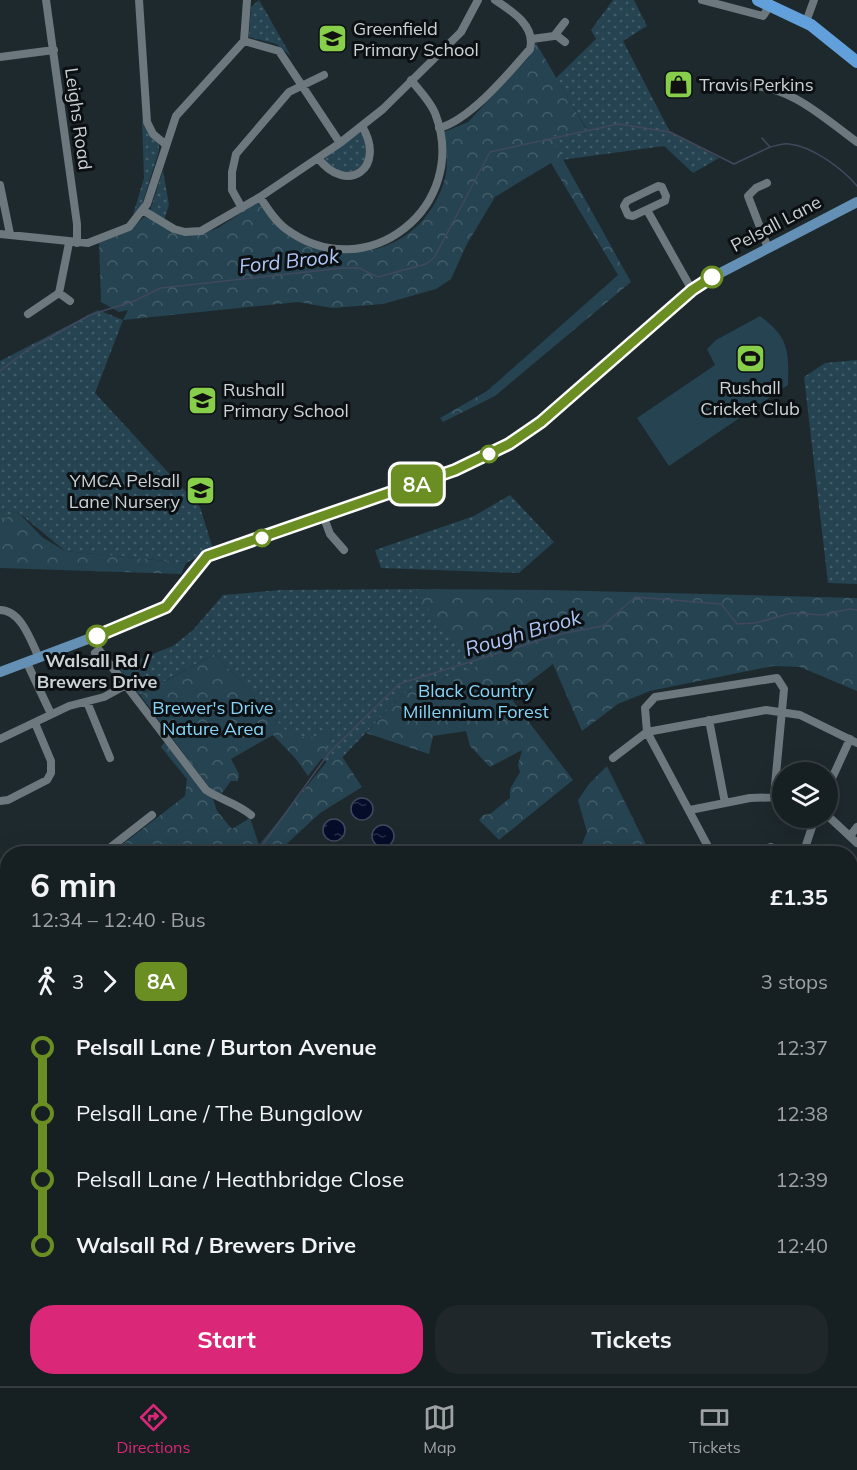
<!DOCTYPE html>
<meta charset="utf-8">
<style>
:root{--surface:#161f22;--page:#1f272a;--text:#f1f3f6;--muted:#9ea2a5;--line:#353d40;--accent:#db2777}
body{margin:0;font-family:Mulish,sans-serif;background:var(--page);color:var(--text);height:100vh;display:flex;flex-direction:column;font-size:22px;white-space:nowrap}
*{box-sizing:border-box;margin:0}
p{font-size:20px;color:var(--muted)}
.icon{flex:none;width:33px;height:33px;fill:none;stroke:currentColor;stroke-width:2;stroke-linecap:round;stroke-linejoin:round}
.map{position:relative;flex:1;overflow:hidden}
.panel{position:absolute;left:0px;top:846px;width:858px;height:540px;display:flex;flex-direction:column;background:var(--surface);border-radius:24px 24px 0 0;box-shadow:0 6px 24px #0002,0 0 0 2px var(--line)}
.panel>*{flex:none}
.badge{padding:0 12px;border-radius:9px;font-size:21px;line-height:39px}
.controls{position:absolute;left:772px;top:762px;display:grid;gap:12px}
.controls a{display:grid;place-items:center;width:66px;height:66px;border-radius:50%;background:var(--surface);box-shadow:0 6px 24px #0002,0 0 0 2px var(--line);font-size:30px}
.map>.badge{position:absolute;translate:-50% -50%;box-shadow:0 0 0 3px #fff}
.legs{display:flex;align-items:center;gap:9px;height:66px;padding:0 30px;font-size:20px}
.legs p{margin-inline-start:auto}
.headline{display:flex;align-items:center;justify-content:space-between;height:102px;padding:0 30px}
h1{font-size:33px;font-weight:700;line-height:45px}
.button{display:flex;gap:12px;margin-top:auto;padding:12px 30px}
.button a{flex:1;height:69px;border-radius:24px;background:var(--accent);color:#fff;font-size:24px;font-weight:700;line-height:69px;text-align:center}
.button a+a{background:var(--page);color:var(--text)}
ul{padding:0 30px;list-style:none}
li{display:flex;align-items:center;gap:21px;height:66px;font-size:22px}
li i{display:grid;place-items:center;width:9px;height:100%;margin:0 8px;background:currentColor}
li i::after{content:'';width:15px;height:15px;margin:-8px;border:4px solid;border-radius:50%;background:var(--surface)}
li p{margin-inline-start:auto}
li:first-child i{background:linear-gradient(#0000 50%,currentColor 0)}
li:last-child i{background:linear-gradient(currentColor 50%,#0000 0)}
.menu{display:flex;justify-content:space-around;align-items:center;height:84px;border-top:2px solid var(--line);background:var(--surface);font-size:16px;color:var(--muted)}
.menu a{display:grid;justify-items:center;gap:3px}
.menu .active{color:var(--accent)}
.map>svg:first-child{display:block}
.grass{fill:url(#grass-dots)}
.forest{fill:url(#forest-crowns)}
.garden{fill:#254351}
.water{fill:url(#water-ripples);stroke:#41485e;stroke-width:1.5}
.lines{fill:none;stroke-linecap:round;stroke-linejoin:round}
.stream{stroke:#41485e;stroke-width:1.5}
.canal{stroke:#050c2a;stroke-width:6}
.minor{stroke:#6c787e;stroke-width:8}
.major{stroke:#6590b5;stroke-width:10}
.highway{stroke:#61a0da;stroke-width:12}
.line-1-casing{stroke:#fff;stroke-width:14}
.line-1{stroke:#6b8e23;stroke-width:9}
.stop-1-dot{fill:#fff;stroke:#6b8e23;stroke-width:3}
.labels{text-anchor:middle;stroke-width:6;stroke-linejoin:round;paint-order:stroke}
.poi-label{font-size:18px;fill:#ccd3d6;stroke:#0c1013;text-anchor:start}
.street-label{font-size:18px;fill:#ccd3d6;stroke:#0c1013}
.stop-label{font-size:18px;font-weight:bold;fill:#ccd3d6;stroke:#0c1013}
.park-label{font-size:18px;fill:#86d5f9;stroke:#0c1013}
.water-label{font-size:20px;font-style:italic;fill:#b0c6f7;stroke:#0c1013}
</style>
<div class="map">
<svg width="857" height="1386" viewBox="0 0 857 1386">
<defs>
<pattern id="grass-dots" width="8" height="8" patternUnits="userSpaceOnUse" patternTransform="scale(1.5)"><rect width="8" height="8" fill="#254351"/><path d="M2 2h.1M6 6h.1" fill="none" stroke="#435d69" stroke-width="1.8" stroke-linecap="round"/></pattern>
<pattern id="forest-crowns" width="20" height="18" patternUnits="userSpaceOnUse" patternTransform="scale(1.5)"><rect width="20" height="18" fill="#254351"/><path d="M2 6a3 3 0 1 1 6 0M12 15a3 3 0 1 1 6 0" fill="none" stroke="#435d69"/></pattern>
<pattern id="water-ripples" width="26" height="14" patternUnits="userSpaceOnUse" patternTransform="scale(1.5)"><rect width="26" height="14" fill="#050c2a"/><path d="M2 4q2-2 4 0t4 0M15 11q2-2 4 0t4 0" fill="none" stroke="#282e48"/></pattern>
</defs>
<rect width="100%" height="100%" fill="#1e292d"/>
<path class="grass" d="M259 0 291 56 276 44 249 37 251 7Z
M613 0H634L647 26 623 41 670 132 719 158 693 173 664 146 561 160 549 135 586 128 556 78 596 39 591 30Z
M142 120 159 144V151L140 211 133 215 144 178Z
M362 131C372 155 368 172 339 173L326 163 325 158Z
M163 170 169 205 164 220 150 211Z
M98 310 123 320 95 393 200 507 213 549 186 563 65 551 18 512 0 521V361Z
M857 360V584L828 583 804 377 825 363Z
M510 495 554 542 519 573 381 568 375 550 474 516Z
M410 589 481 665 404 693 333 767 284 729 215 654 139 695 118 668 173 646 193 630 223 595 281 590Z
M0 955 8 968V1336L0 1343Z"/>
<path class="forest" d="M536 43 586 129 550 136 631 282 495 396 443 422 440 418 487 391 618 275 551 163 495 197 467 244 451 279 436 289 383 304 332 308 298 302 123 320 128 310 119 312 101 302 99 243 129 231 144 217 197 235 218 228 258 202C306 273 415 271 444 182 449 167 446 148 444 132L468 122 529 57Z
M18 512 42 537 65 551 186 563 181 574 0 568V521Z
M410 589 549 590 857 598V691L800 667 773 666 650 691 618 704 582 731 553 664 510 697 573 780 499 840 479 820 483 815 490 814 510 798V789L520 772 518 765 522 750 490 767 470 746 466 731 433 736 429 754 366 733 404 693 480 665Z
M215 654 284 729 296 737H315L321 730H331L326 742 327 752 308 776 296 759 273 735 231 759 239 774 238 781H231L220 796 211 790 140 695Z
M165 742 212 796 217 811 232 829 250 818 259 845 337 749 362 787 320 813 279 851 280 853H238L244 849 238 844 225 846 228 853 110 854 185 796 187 779 161 747Z
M607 766 650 853H584L580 849 587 832 578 800 589 784Z
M0 955 7 967V1048L0 1049Z
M857 1024V1233L851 1236 850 1029Z
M409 1379 410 1378 713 1379 705 1386H420Z"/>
<path class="garden" d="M760 316C789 337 789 351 788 385L669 466 637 418 715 365 707 349 716 340Z"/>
<path class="water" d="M351 809a11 11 0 1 1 22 0a11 11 0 1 1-22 0Z
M323 830a11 11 0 1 1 22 0a11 11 0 1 1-22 0Z
M372 836a11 11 0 1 1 22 0a11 11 0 1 1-22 0Z"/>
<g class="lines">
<path class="stream" d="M762 138 770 147C776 146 783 143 789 144 812 146 843 169 857 186
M0 371 26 351 90 315 134 301 161 288 343 268H359L378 277 426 264 434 258 490 152 618 124 670 132 734 164 770 147
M256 854 329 753 399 684 560 634 603 626 635 597 721 604 737 624 755 623 792 613 823 615 849 609 857 610
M0 1052 8 1049"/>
<path class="canal" d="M850 1250 857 1247
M0 1363 8 1355"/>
<path class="minor" d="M46 0 77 224V243
M139 0 147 122 153 134 165 144
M702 0 763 16 771 4
M806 22 814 0
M556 35 565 42
M532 39 554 36 565 22
M244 41 279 51 340 143
M0 57 54 50
M746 86C789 84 824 118 857 142
M439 128C470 120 509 73 530 49 536 26 512 11 495 0
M318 158C347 196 387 168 362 126
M767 183 756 188 748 196 768 248
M0 185 10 234
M658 186 662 187 666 196 665 201 633 216 628 215 624 206 627 201Z
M260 197C267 208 275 221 286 229 367 289 471 206 435 113 430 101 419 90 411 80
M242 208 232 190V172L236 154 289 92 324 75
M647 210 692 290
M144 211 174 229 185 232 201 231 260 197 340 143 383 109 461 32 478 0
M0 234 88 243 129 227 147 204 176 116 244 41 247 0
M59 293 70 301
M28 314 59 293 69 243
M324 518 330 534 344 550
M0 610C21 610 31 641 39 658
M95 653 99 650 206 790C221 800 237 803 251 815
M27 663 51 714
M87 702 110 758
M709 720 725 803
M0 739 69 706 104 697 126 685
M613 758 647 732 766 710 800 715 857 743
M828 787 850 739
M0 801 8 800 47 780 51 773V761L35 723
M690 810 750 798 783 797
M828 816 857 843
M850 836 857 827
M102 854 152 815
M712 854 647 732 645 708 655 697 777 678 784 689 774 796
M745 854 771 847 781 854
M803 854 815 818
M0 910 8 904
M850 911 857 905
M0 943 8 956
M850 1008 857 1003
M850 1022 857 1017
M850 1263 857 1260
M850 1298 851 1309
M850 1341 857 1355
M200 1378 204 1386
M354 1378 358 1386
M727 1378 732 1386
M760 1378 761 1386
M810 1378 813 1386
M78 1386 84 1381 93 1378
M254 1386 256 1385
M382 1386 395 1378
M707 1386 717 1378"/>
<path class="major" d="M0 672 152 615 166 607 175 597 207 556 455 470 509 444 541 422 703 282 857 202"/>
<path class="highway" d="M758 0 811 25 857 62"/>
</g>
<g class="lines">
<defs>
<path id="line-1" d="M97 636 166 607 207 556 455 470 509 444 541 422 692 290 712 277"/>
</defs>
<use href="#line-1" class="line-1-casing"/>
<use href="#line-1" class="line-1"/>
</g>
<defs>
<symbol id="school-square" viewBox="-11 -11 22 22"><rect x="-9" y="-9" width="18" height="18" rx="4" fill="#87cf4b" stroke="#0c1013"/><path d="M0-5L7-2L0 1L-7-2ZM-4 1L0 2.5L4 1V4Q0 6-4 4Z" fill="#111"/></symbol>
<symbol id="shop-square" viewBox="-11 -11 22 22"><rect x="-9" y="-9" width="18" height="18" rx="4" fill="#87cf4b" stroke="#0c1013"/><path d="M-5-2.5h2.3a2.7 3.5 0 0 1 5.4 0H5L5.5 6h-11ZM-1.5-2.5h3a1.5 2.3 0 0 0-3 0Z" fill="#111"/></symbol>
<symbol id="stadium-square" viewBox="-11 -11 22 22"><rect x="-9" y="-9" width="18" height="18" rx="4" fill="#87cf4b" stroke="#0c1013"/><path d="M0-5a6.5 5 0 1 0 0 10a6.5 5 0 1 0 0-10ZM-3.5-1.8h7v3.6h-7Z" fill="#111"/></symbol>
</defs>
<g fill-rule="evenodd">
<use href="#school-square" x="316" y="22" width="33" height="33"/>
<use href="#shop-square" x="662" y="68" width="33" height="33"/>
<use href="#stadium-square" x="734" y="342" width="33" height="33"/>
<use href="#school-square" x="186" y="384" width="33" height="33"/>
<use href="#school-square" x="184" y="474" width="33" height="33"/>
</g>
<g class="stop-1-dot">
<circle cx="712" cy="277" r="10"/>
<circle cx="489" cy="454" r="8"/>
<circle cx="262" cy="538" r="8"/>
<circle cx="97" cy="636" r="10"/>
</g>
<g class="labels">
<g class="poi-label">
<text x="353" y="35">Greenfield<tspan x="353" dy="21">Primary School</tspan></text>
<text x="699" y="91">Travis Perkins</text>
<text x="750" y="394" text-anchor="middle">Rushall<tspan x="750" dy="21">Cricket Club</tspan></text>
<text x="223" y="396">Rushall<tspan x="223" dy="21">Primary School</tspan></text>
<text x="180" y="487" text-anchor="end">YMCA Pelsall<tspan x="180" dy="21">Lane Nursery</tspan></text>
</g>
<g class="street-label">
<text transform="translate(78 119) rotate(82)" y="6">Leighs Road</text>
<text transform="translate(776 224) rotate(-28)" y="6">Pelsall Lane</text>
</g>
<g class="stop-label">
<text x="97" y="667">Walsall Rd /<tspan x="97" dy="21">Brewers Drive</tspan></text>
</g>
<g class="park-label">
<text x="476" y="697">Black Country<tspan x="476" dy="21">Millennium Forest</tspan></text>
<text x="213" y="714">Brewer's Drive<tspan x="213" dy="21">Nature Area</tspan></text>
</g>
<g class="water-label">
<text transform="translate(289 261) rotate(-6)" y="7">Ford Brook</text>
<text transform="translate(523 633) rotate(-16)" y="7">Rough Brook</text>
</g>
</g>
</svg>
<div class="controls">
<a><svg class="icon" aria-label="layers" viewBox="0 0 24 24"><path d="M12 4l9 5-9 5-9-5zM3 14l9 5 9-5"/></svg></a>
</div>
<b class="badge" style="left:417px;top:484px;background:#6b8e23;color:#fff">8A</b>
<section class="panel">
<div class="headline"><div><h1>6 min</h1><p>12:34 – 12:40 · Bus</p></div><b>£1.35</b></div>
<div class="legs"><svg class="icon" aria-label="walk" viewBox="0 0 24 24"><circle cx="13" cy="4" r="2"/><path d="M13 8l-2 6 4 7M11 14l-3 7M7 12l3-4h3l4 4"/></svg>3<svg class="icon" aria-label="forward" viewBox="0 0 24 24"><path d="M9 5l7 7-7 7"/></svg><b class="badge" style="background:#6b8e23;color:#fff">8A</b><p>3 stops</p></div>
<ul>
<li><i style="color:#6b8e23"></i><b>Pelsall Lane / Burton Avenue</b><p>12:37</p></li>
<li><i style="color:#6b8e23"></i><span>Pelsall Lane / The Bungalow</span><p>12:38</p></li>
<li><i style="color:#6b8e23"></i><span>Pelsall Lane / Heathbridge Close</span><p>12:39</p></li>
<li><i style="color:#6b8e23"></i><b>Walsall Rd / Brewers Drive</b><p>12:40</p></li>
</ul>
<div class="button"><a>Start</a><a>Tickets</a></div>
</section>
</div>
<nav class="menu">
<a class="active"><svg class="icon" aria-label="directions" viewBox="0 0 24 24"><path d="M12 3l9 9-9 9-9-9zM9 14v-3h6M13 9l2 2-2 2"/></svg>Directions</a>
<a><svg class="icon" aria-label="map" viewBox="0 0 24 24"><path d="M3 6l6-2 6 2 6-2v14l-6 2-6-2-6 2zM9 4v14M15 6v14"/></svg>Map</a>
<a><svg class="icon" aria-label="tickets" viewBox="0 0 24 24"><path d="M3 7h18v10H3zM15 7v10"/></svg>Tickets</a>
</nav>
